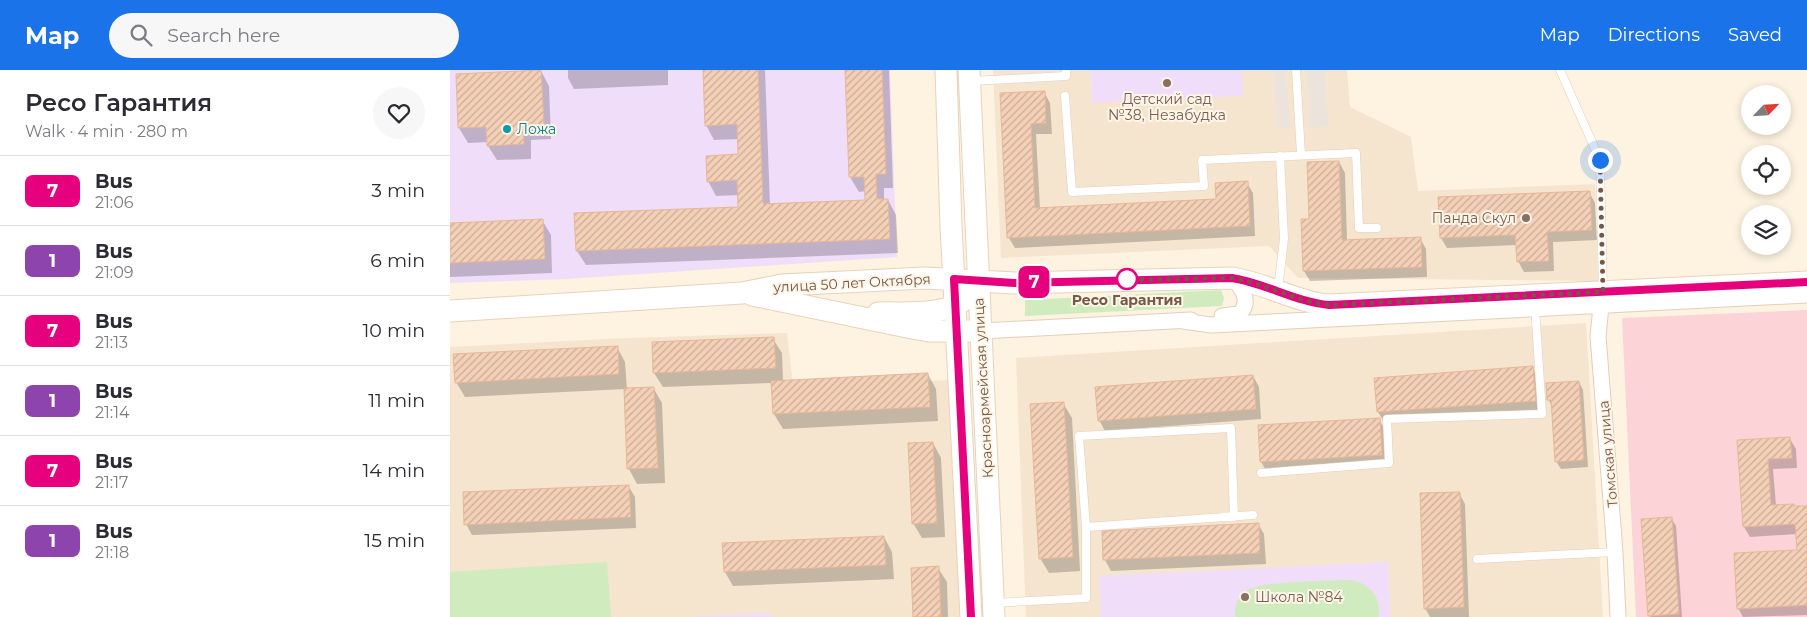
<!DOCTYPE html>
<meta charset="utf-8">
<style>
:root{--surface:#fff;--page:#f7f7f7;--text:#2b2b33;--muted:#7c7c81;--line:#e1e1e2;--accent:#1a73e8}
body{margin:0;font-family:Montserrat,sans-serif;background:var(--page);color:var(--text);height:100vh;display:flex;flex-direction:column;font-size:19px;white-space:nowrap}
*{box-sizing:border-box;margin:0}
p{font-size:16px;color:var(--muted)}
.icon{flex:none;width:28px;height:28px;fill:none;stroke:currentColor;stroke-width:2;stroke-linecap:round;stroke-linejoin:round}
.map{position:relative;flex:1;overflow:hidden}
.side{display:flex;flex-direction:column;background:var(--surface);width:450px}
.side>*{flex:none}
.badge{padding:0 10px;border-radius:8px;font-size:18px;line-height:32px}
.needle{width:32px;rotate:65deg}
.controls{position:absolute;left:1291px;top:15px;display:grid;gap:10px}
.controls a{display:grid;place-items:center;width:50px;height:50px;border-radius:50%;background:var(--surface);box-shadow:0 2px 8px #0003;font-size:25px}
.you{position:absolute;width:25px;height:25px;margin:-12px;border:4px solid #fff;border-radius:50%;background:#1a73e8;box-shadow:0 0 0 8px #1a73e833}
.map>.badge{position:absolute;translate:-50% -50%;box-shadow:0 0 0 2px #fff}
.round{display:grid;place-items:center;flex:none;width:52px;height:52px;border-radius:26px;background:var(--page)}
.overview{display:flex;align-items:center;justify-content:space-between;height:85px;padding:0 25px}
h1{font-size:24px;font-weight:600;line-height:38px}
ul{padding:0;list-style:none}
li{display:flex;align-items:center;gap:15px;height:70px;padding:0 25px;border-top:1px solid var(--line)}
li div{flex:1}
li b{display:block;font-size:19px}
li em{font-style:normal}
li .badge{min-width:55px;font-weight:700;text-align:center}
header{display:flex;align-items:center;gap:30px;box-sizing:border-box;height:70px;padding:0 25px;background:var(--accent);color:#fff}
header strong{font-size:24px}
nav{display:flex;gap:28px;margin-inline-start:auto;font-size:18px}
.search{width:350px;height:45px;background:var(--page);display:flex;align-items:center;gap:12px;box-sizing:border-box;padding:0 18px;border-radius:28px;color:var(--muted);font-size:19px}
main{display:flex;flex:1;min-height:0}
.map>svg:first-child{display:block}
.residential{fill:#f5e4ce}
.industrial{fill:#ece4dc}
.education{fill:#f0ddf9}
.medical{fill:#fcd3d7}
.green{fill:#d0ebbe}
.shadow{fill:#0003}
.building{fill:url(#building-hatch);stroke:#e8b796}
.lines{fill:none;stroke-linecap:round;stroke-linejoin:round}
.lane-casing{stroke:#e2cfbc;stroke-width:9}
.street-casing{stroke:#e2cfbc;stroke-width:17}
.secondary-casing{stroke:#e9d2bb;stroke-width:23}
.lane{stroke:#fff;stroke-width:8}
.street{stroke:#fff;stroke-width:15}
.secondary{stroke:#fff;stroke-width:21}
.line-casing{stroke:#fff;stroke-width:11}
.line{stroke:#e6007e;stroke-width:8}
.walk{stroke:#755846;stroke-width:5;stroke-dasharray:0 9}
.education-dot{fill:#8d6e63;stroke:#fff6e8;stroke-width:2}
.culture-dot{fill:#0f9aa8;stroke:#fff6e8;stroke-width:2}
.stop-dot{fill:#fff;stroke:#e6007e;stroke-width:2.5}
.labels{text-anchor:middle;stroke-width:4;stroke-linejoin:round;paint-order:stroke}
.education-label{font-size:14px;fill:#785e54;stroke:#fff6e8}
.culture-label{font-size:14px;fill:#0d838f;stroke:#fff6e8;text-anchor:start}
.street-label{font-size:14px;fill:#755846;stroke:#fff6e8}
.stop-label{font-size:14px;font-weight:bold;fill:#755846;stroke:#fff6e8}
</style>
<header>
<strong>Map</strong>
<div class="search"><svg class="icon" aria-label="search" viewBox="0 0 24 24"><circle cx="10" cy="10" r="6"/><path d="M15 15l6 6"/></svg>Search here</div>
<nav><a>Map</a><a>Directions</a><a>Saved</a></nav>
</header>
<main>
<section class="side">
<div class="overview"><div><h1>Ресо Гарантия</h1><p>Walk · 4 min · 280 m</p></div><a class="round"><svg class="icon" aria-label="heart" viewBox="0 0 24 24"><path d="M12 20l-8-8c-3-5 5-10 8-4 3-6 11-1 8 4z"/></svg></a></div>
<ul>
<li><span class="badge" style="background:#e6007e;color:#fff">7</span><div><b>Bus</b><p>21:06</p></div><em>3 min</em></li>
<li><span class="badge" style="background:#8e44ad;color:#fff">1</span><div><b>Bus</b><p>21:09</p></div><em>6 min</em></li>
<li><span class="badge" style="background:#e6007e;color:#fff">7</span><div><b>Bus</b><p>21:13</p></div><em>10 min</em></li>
<li><span class="badge" style="background:#8e44ad;color:#fff">1</span><div><b>Bus</b><p>21:14</p></div><em>11 min</em></li>
<li><span class="badge" style="background:#e6007e;color:#fff">7</span><div><b>Bus</b><p>21:17</p></div><em>14 min</em></li>
<li><span class="badge" style="background:#8e44ad;color:#fff">1</span><div><b>Bus</b><p>21:18</p></div><em>15 min</em></li>
</ul>
</section>
<div class="map">
<svg width="1357" height="547" viewBox="0 0 1357 547">
<defs>
<pattern id="building-hatch" width="6" height="6" patternUnits="userSpaceOnUse" patternTransform="scale(1.25)"><rect width="6" height="6" fill="#f4d0b7"/><path d="M-1 1l2-2M0 6l6-6M5 7l2-2" fill="none" stroke="#caac97"/></pattern>
</defs>
<rect width="100%" height="100%" fill="#fdf3e0"/>
<path class="residential" d="M543 0H897L900 37 961 67 968 121 1145 114 1148 211 848 208 819 176 551 188Z
M1136 253 1153 547H576L566 288Z
M337 263 343 316 503 310 514 547H0V277L178 268Z"/>
<path class="industrial" d="M823 0H836L840 58H827Z
M856 0H875L878 56 859 58Z"/>
<path class="education" d="M0 0H440L447 187 117 209 0 213Z
M640 0H792L793 26 642 33Z
M938 492 940 547H651L649 506Z
M320 543 321 547H238Z"/>
<path class="medical" d="M1357 240V547H1186L1172 248Z"/>
<path class="green" d="M771 220 774 228 772 236 575 246V230Z
M157 492 161 547H0V502Z
M899 510C918 512 933 527 928 547H785C784 536 788 526 798 520 811 511 879 511 899 510Z"/>
<path class="shadow" d="M118 0H218V15L124 19 118 8Z
M254 0H315L320 135 416 131V121L409 122 400 107 396 0H439L443 118H434V130H438L446 145 448 183 136 195 127 181 290 138 289 125 266 126 258 111 290 86 289 69 264 70 256 55Z
M91 1 99 16 101 69 81 70V89L47 90 38 76V72L18 73 9 58 7 5Z
M594 22 600 33 602 64H586L590 139 767 130 797 113 803 123 805 166 565 178 559 168 551 24Z
M889 92 895 103 897 171 970 168 976 179 977 207 860 211 854 201 860 150Z
M1139 122 1145 133 1147 170 1103 172 1104 201 1074 202 1068 191 1067 175 997 178 991 168Z
M92 150 101 165 102 203 0 207V154Z
M323 269 332 283 333 311 478 304 486 319 488 351 333 359 324 344 322 313 213 317 204 303Z
M167 277 175 292 177 320 204 319 212 333 215 413 187 414 179 399 175 319 15 327 6 312Z
M1082 298 1088 308 1091 341 934 352 928 342Z
M803 306 809 317 811 349 655 361 649 350Z
M1129 312 1133 320 1138 397 1111 399 1106 391 1103 338 1098 329Z
M613 333 622 348 630 501 599 503 590 488Z
M929 349 935 360 937 395 817 402 811 392 809 357Z
M1340 369 1346 379 1347 398 1323 399 1326 436 1357 437V545L1293 547 1288 538 1348 481 1347 464 1300 467 1294 457 1289 372Z
M483 373 491 388 495 467 472 468 463 453Z
M179 417 185 427 186 458 22 465 16 454Z
M1009 423 1015 434 1019 547H980L975 538Z
M1221 448 1226 456 1232 547H1200Z
M808 454 814 464 816 494 661 501 655 490 653 463Z
M434 467 442 482 444 509 283 516 275 502Z
M488 498 497 512 498 547H464Z"/>
<path class="building" d="M91 0 94 55 73 56 74 74 37 76 36 57 8 58 6 4Z
M253 0H308L313 134 415 130 414 107H399L395 0H432L436 104H426L427 129H438L440 169 126 181 124 143 288 137 287 110 257 112 256 86 288 84 287 54 255 56Z
M595 21 596 53 581 54 585 138 766 129 765 113 798 111 800 156 557 168 550 23Z
M889 91 892 170 971 167 972 197 853 201 851 149H859L857 92Z
M1140 121 1142 160 1097 162 1099 191 1067 192 1065 165 990 168 988 127Z
M93 149 95 189 0 193V153Z
M324 267 326 298 203 303 202 272Z
M168 276 169 304 5 313 3 284Z
M1083 296 1086 331 927 342 924 308Z
M478 303 480 337 323 344 321 311Z
M803 305 806 339 648 351 645 317Z
M1129 311 1134 390 1105 392 1101 330H1097L1096 313Z
M204 317 208 398 177 399 174 318Z
M614 332 623 487 589 489 580 334Z
M930 348 932 385 810 392 808 355Z
M1340 367 1342 388 1318 389 1321 435 1344 434V436H1357V535L1287 539 1284 483 1347 480 1345 454 1293 457 1287 370Z
M483 372 487 453 462 454 458 373Z
M179 415 181 447 14 455 13 422Z
M1010 422 1014 537 974 539 970 423Z
M1222 447 1229 544 1198 546 1191 449Z
M809 453 810 483 653 490 652 461Z
M434 466 436 495 274 502 272 473Z
M489 496 491 547H463L461 498Z"/>
<g class="lines">
<defs>
<path id="lane" d="M846 0 851 85
M1110 0 1150 90 1153 220
M522 11 616 6V0
M615 26 622 122 754 116 752 90 906 83 909 158H927
M828 219 834 169 830 86
M811 403 939 393 937 349 1092 344 1085 236
M636 457 803 445
M1027 489 1165 482
M545 533 636 528V457L629 366 781 358 784 447"/>
<path id="street" d="M1152 227 1148 266 1165 482 1168 547
M772 246 789 244C802 232 792 217 782 208
M733 251 761 255 1357 225
M531 261 741 250"/>
<path id="secondary" d="M496 0 501 156 521 547
M519 0 544 547
M302 225 462 258 479 261H520
M0 241 292 223 332 215 475 208 564 213 782 208C815 213 846 232 879 235L1357 212
M428 243C457 242 494 247 517 228"/>
</defs>
<use href="#lane" class="lane-casing"/>
<use href="#street" class="street-casing"/>
<use href="#secondary" class="secondary-casing"/>
<use href="#lane" class="lane"/>
<use href="#street" class="street"/>
<use href="#secondary" class="secondary"/>
</g>
<g class="lines">
<defs>
<path id="line" d="M521 547 504 209 564 213 782 208C815 213 846 232 879 235L1357 212"/>
</defs>
<use href="#line" class="line-casing"/>
<use href="#line" class="line"/>
<path class="walk" d="M677 209 671 210 782 208C815 213 846 232 879 235L1153 222 1150 90"/>
</g>
<g class="education-dot">
<circle cx="717" cy="13" r="5"/>
<circle cx="1076" cy="148" r="5"/>
<circle cx="795" cy="527" r="5"/>
</g>
<circle class="culture-dot" cx="57" cy="59" r="5"/>
<circle class="stop-dot" cx="677" cy="209" r="10"/>
<g class="labels">
<g class="education-label">
<text x="717" y="34">Детский сад<tspan x="717" dy="16">№38, Незабудка</tspan></text>
<text x="1066" y="153" text-anchor="end">Панда Скул</text>
<text x="805" y="532" text-anchor="start">Школа №84</text>
</g>
<g class="culture-label">
<text x="67" y="64">Ложа</text>
</g>
<g class="street-label">
<text transform="translate(402 213) rotate(-3)" y="5">улица 50 лет Октября</text>
<text transform="translate(533 318) rotate(-93)" y="5">Красноармейская улица</text>
<text transform="translate(1158 384) rotate(-95)" y="5">Томская улица</text>
</g>
<g class="stop-label">
<text x="677" y="235">Ресо Гарантия</text>
</g>
</g>
</svg>
<div class="controls">
<a><svg class="needle" viewBox="-14 -14 28 28"><path d="M0-13l5 13h-10z" fill="#e53935"/><path d="M0 13l5-13h-10z" fill="#7c7c81"/></svg></a>
<a><svg class="icon" aria-label="locate" viewBox="0 0 24 24"><circle cx="12" cy="12" r="6"/><path d="M12 2v4M12 18v4M2 12h4M18 12h4"/></svg></a>
<a><svg class="icon" aria-label="layers" viewBox="0 0 24 24"><path d="M12 4l9 5-9 5-9-5zM3 14l9 5 9-5"/></svg></a>
</div>
<div class="you" style="left:1150px;top:90px"></div>
<b class="badge" style="left:584px;top:212px;background:#e6007e;color:#fff">7</b>
</div>
</main>
